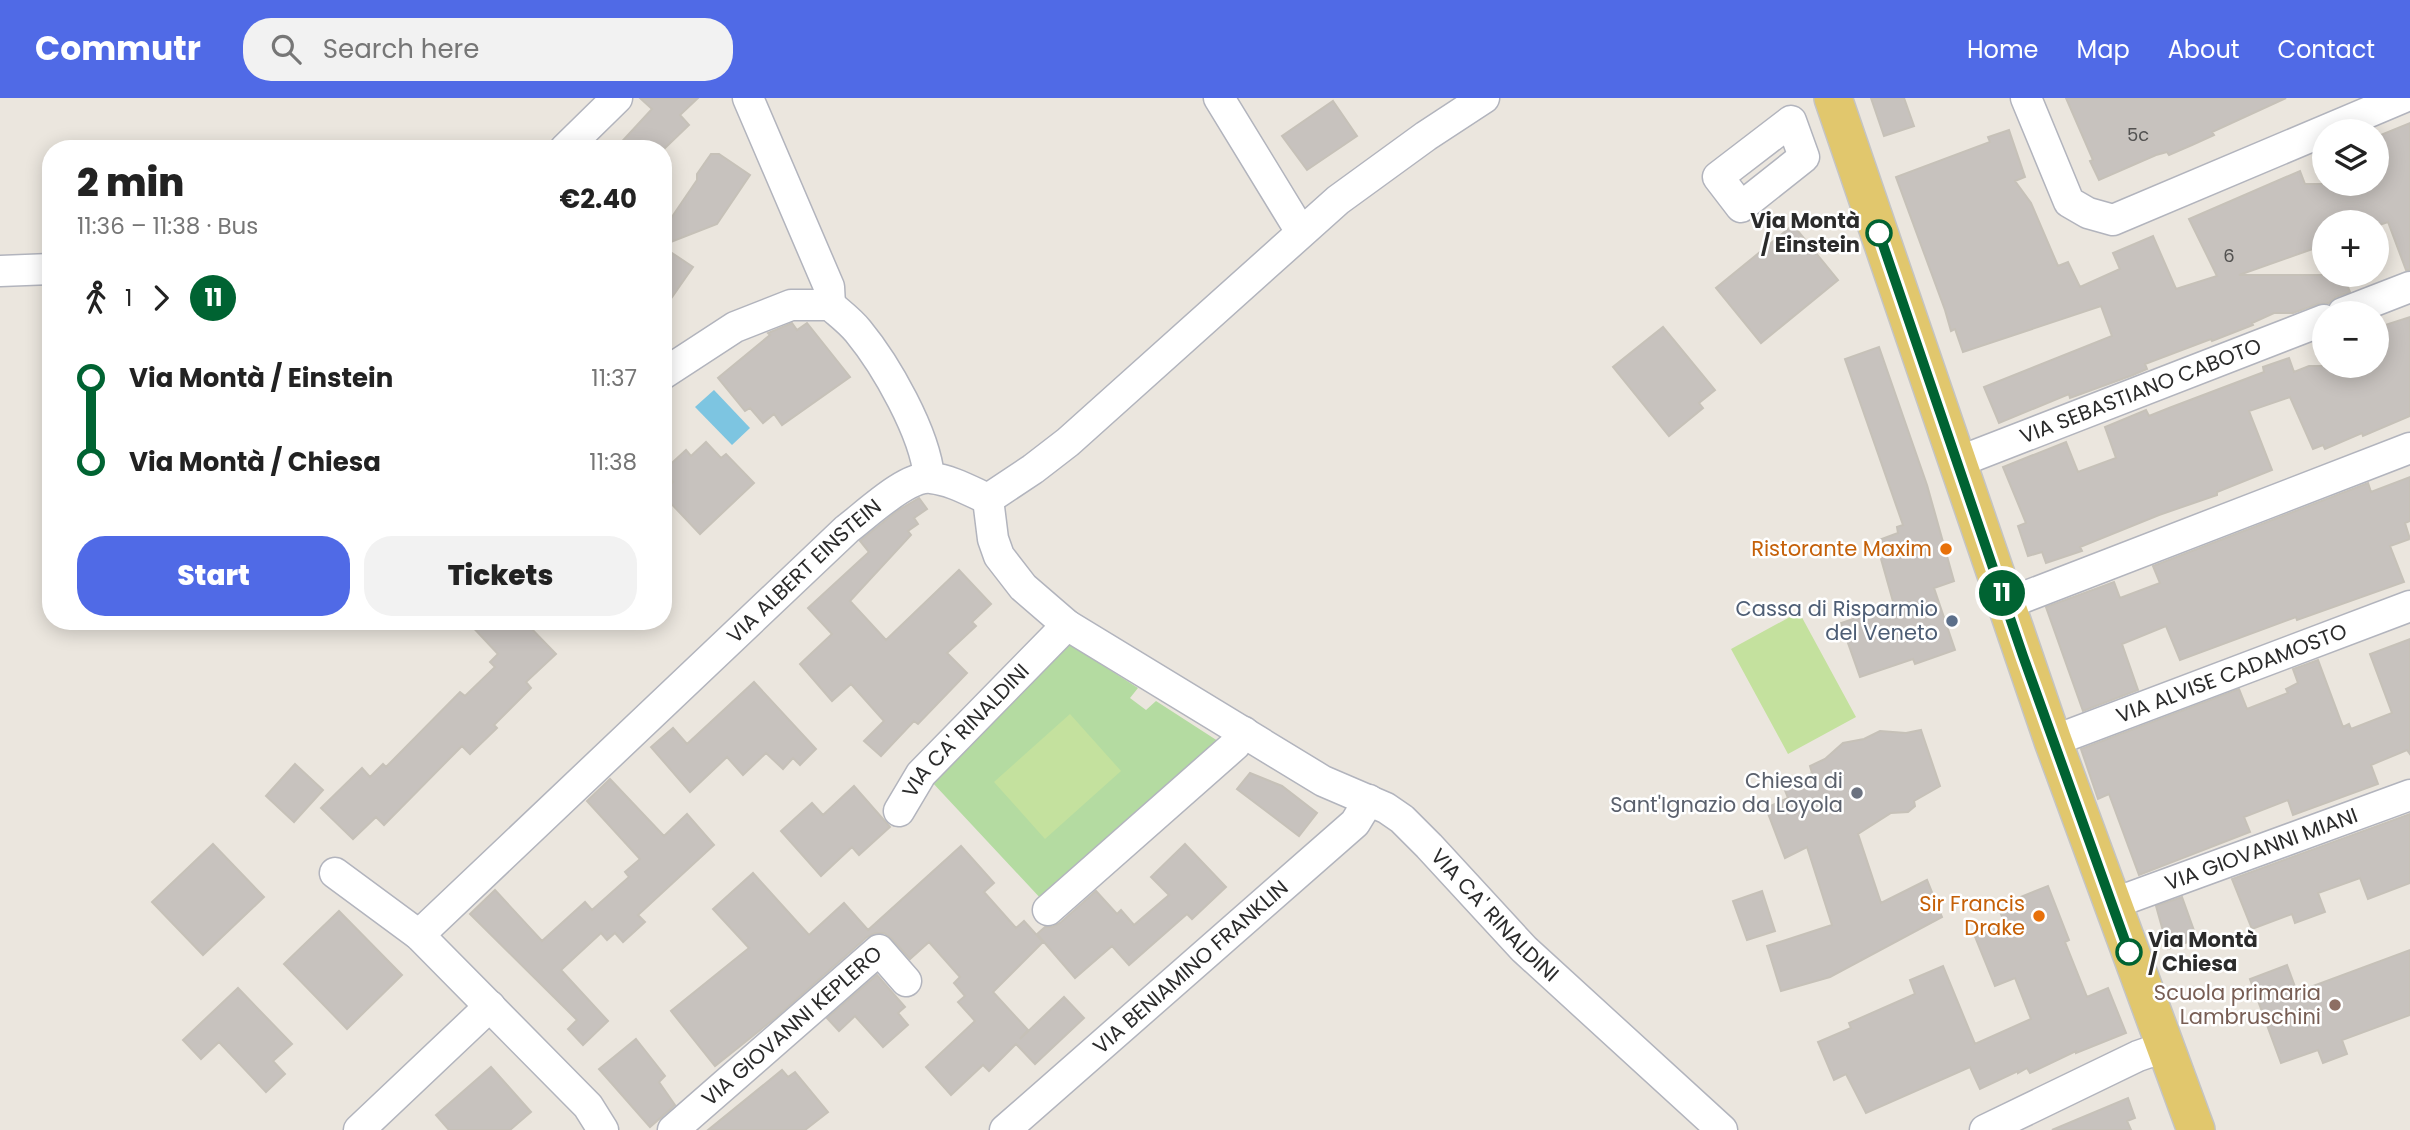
<!DOCTYPE html>
<meta charset="utf-8">
<style>
:root{--surface:#fff;--page:#f2f2f2;--text:#222;--muted:#767676;--accent:#506ae6}
body{margin:0;font-family:Poppins,sans-serif;background:var(--page);color:var(--text);height:100vh;display:flex;flex-direction:column;font-size:26px;white-space:nowrap}
*{box-sizing:border-box;margin:0}
p{font-size:23px;color:var(--muted)}
.icon{flex:none;width:38px;height:38px;fill:none;stroke:currentColor;stroke-width:2;stroke-linecap:round;stroke-linejoin:round}
.map{position:relative;flex:1;overflow:hidden}
.panel{position:absolute;left:42px;top:42px;width:630px;height:490px;display:flex;flex-direction:column;background:var(--surface);border-radius:28px;box-shadow:0 4px 18px #0003}
.panel>*{flex:none}
.badge{padding:0 14px;border-radius:23px;font-size:24px;line-height:46px}
.fabs{position:absolute;left:2312px;top:21px;display:grid;gap:14px}
.fabs a{display:grid;place-items:center;width:77px;height:77px;border-radius:50%;background:var(--surface);box-shadow:0 4px 18px #0003;font-size:35px}
.map>.badge{position:absolute;translate:-50% -50%;box-shadow:0 0 0 4px #fff}
.legs{display:flex;align-items:center;gap:10px;height:77px;padding:0 35px;font-size:23px}
.legs p{margin-inline-start:auto}
.summary{display:flex;align-items:center;justify-content:space-between;height:119px;padding:0 35px}
h1{font-size:38px;font-weight:800;line-height:52px}
.cta{display:flex;gap:14px;margin-top:auto;padding:14px 35px}
.cta a{flex:1;height:80px;border-radius:28px;background:var(--accent);color:#fff;font-size:28px;font-weight:800;line-height:80px;text-align:center}
.cta a+a{background:var(--page);color:var(--text)}
ul{padding:0 35px;list-style:none}
li{display:flex;align-items:center;gap:24px;height:84px;font-size:26px}
li i{display:grid;place-items:center;width:10px;height:100%;margin:0 9px;background:currentColor}
li i::after{content:'';width:18px;height:18px;margin:-9px;border:5px solid;border-radius:50%;background:var(--surface)}
li p{margin-inline-start:auto}
li:first-child i{background:linear-gradient(#0000 50%,currentColor 0)}
li:last-child i{background:linear-gradient(currentColor 50%,#0000 0)}
header{display:flex;align-items:center;gap:42px;box-sizing:border-box;height:98px;padding:0 35px;background:var(--accent);color:#fff}
header strong{font-size:33px}
nav{display:flex;gap:38px;margin-inline-start:auto;font-size:24px}
.search{width:490px;height:63px;background:var(--page);display:flex;align-items:center;gap:18px;box-sizing:border-box;padding:0 24px;border-radius:28px;color:var(--muted);font-size:26px}
.map>svg:first-child{display:block}
.green{fill:#b4dba1}
.pitch{fill:#c4e19e}
.water{fill:#7dc5e1}
.building{fill:#c7c2be;stroke:#c6c1b8;stroke-width:2}
.lines{fill:none;stroke-linecap:round;stroke-linejoin:round}
.minor-casing{stroke:#b2b4bd;stroke-width:33}
.major-casing{stroke:#c4c4c4;stroke-width:40}
.minor{stroke:#fff;stroke-width:30}
.major{stroke:#e1c76d;stroke-width:37}
.line-1-casing{stroke:#fff;stroke-width:16}
.line-1{stroke:#006332;stroke-width:10}
.stop-1-dot{fill:#fff;stroke:#006332;stroke-width:3.5}
.food-dot{fill:#e8710a;stroke:#fff;stroke-width:2.5}
.service-dot{fill:#5c6f8a;stroke:#fff;stroke-width:2.5}
.worship-dot{fill:#6b7280;stroke:#fff;stroke-width:2.5}
.education-dot{fill:#8d6e63;stroke:#fff;stroke-width:2.5}
.labels{text-anchor:middle;stroke-width:5;stroke-linejoin:round;paint-order:stroke}
.number-label{font-size:18px;fill:#525150}
.stop-label{font-size:21px;font-weight:bold;fill:#2b2b2b;stroke:#fff;text-anchor:end}
.street-label{font-size:21px;fill:#2b2b2b;stroke:#fff}
.food-label{font-size:21px;fill:#c56008;stroke:#fff;text-anchor:end}
.service-label{font-size:21px;fill:#4e5e75;stroke:#fff;text-anchor:end}
.worship-label{font-size:21px;fill:#5b616d;stroke:#fff;text-anchor:end}
.education-label{font-size:21px;fill:#785e54;stroke:#fff;text-anchor:end}
</style>
<header>
<strong>Commutr</strong>
<div class="search"><svg class="icon" aria-label="search" viewBox="0 0 24 24"><circle cx="10" cy="10" r="6"/><path d="M15 15l6 6"/></svg>Search here</div>
<nav><a>Home</a><a>Map</a><a>About</a><a>Contact</a></nav>
</header>
<div class="map">
<svg width="2410" height="1032" viewBox="0 0 2410 1032">
<rect width="100%" height="100%" fill="#ebe6de"/>
<path class="green" d="M1068 545 1138 590 1130 600 1146 612 1156 603 1221 645 1043 803 931 683Z"/>
<path class="pitch" d="M1799 514 1856 619 1788 656 1731 551Z
M1070 616 1121 673 1045 741 994 684Z"/>
<path class="water" d="M714 292 750 330 732 347 695 309Z"/>
<path class="building" d="M640 0H698L680 17 689 27 664 51H615L652 11Z
M1871 0H1904L1914 28 1884 38Z
M2066 0H2286L2212 34 2214 37 2192 47 2169 57 2167 54 2156 57 2099 82 2090 63 2093 62Z
M1333 3 1357 38 1307 72 1282 38Z
M2410 25V172H2406L2388 124 2376 128V124H2324V147L2239 177H2343L2350 194 2336 199 2329 205 2318 206 2293 215H2274L2252 225 2253 227 2212 243 2211 241 2145 266 2147 271 2133 277 2070 300 2069 296 1999 325 1984 289 2112 238 2101 208 1963 254 1955 231 1951 233 1945 212 1896 79 1990 44 1988 39 2009 32 2025 79 2015 83 2031 105 2058 168 2068 164 2080 189 2120 171 2113 155 2153 138 2176 191 2217 178 2189 121 2300 73 2305 86H2376V39Z
M711 56H719L750 77 717 126 663 147V132L697 82V76Z
M1793 127 1838 182 1761 245 1716 190Z
M663 149 693 169 663 212Z
M2410 219V318L2363 338 2362 335 2325 351 2323 347 2313 351 2290 299 2249 313 2272 372 2217 394V397L2159 417 2080 449 2082 453 2046 465 2042 454 2028 458 2018 428 2026 425 2003 369 2066 344 2078 374 2116 360 2105 329 2146 312 2149 318 2169 310 2264 274 2263 269 2289 260 2294 274 2309 268H2376V230Z
M792 225 797 232 807 225 850 279 782 327 774 316 763 325 750 310 745 313 718 280 770 237 768 235Z
M1663 229 1715 292 1699 305 1703 310 1669 338 1613 269Z
M1879 249 1927 387 1954 483 1934 490 1955 552 1915 566 1913 561 1860 579 1841 525 1894 507 1876 443 1898 435 1897 429 1903 427 1845 261Z
M706 344 721 360 726 356 754 385 700 436 663 397V394L673 384 663 373 686 352 691 358Z
M2410 379V423L2405 425 2410 441 2390 448 2404 484 2297 522 2296 519 2180 562 2166 528 2122 546 2138 592 2083 613 2046 509 2114 484 2120 500 2160 485 2153 468 2368 385 2371 394Z
M919 400 927 411 914 420 918 426 908 433 911 437 850 503 886 542 959 472 991 506 972 524 976 528 947 555 967 575 918 626 914 623 881 658 864 643 884 623 851 586 832 603 800 566 832 536 808 510 869 454 860 443 897 413Z
M467 523H524L556 556 526 584 531 590 494 627 497 630 470 656 462 648 384 727 376 719 353 741 321 710 362 670 370 679 383 666 386 669 460 594 465 598 495 569 490 564 498 556Z
M2410 541V656L2407 652 2371 667 2378 686 2293 717 2288 702 2244 719 2250 734 2139 777 2109 696 2098 701 2081 651 2239 591 2247 611 2288 595 2286 591 2298 585 2293 571 2318 562 2343 629 2349 626 2351 631 2392 615 2370 556Z
M754 584 816 651 800 667 793 660 783 671 766 655 743 677 727 659 690 694 651 649 673 630 687 646Z
M1921 632 1940 688 1914 703 1915 708 1908 714 1891 715 1858 736 1881 805 1927 782 1942 819 1830 879 1781 893 1767 848 1832 827 1807 749 1785 760 1766 710 1788 700 1784 690 1812 675 1810 668 1825 661 1843 645 1864 641 1880 633 1906 635Z
M295 666 323 692 294 724 266 698Z
M1250 675 1282 688 1317 715 1299 738 1237 691Z
M610 681 664 738 687 716 714 747 638 817 645 824 623 844 615 835 607 842 601 835 561 872 608 923 583 947 568 931 577 922 470 816 495 792 542 843 585 804 592 812 629 779 625 774 640 761 587 703Z
M854 688 890 729 859 757 852 749 821 778 781 733 812 705 823 717Z
M2410 716V785L2368 801 2360 780 2318 795 2325 814 2295 825 2292 816 2252 831 2232 781Z
M213 746 264 799 203 857 152 804Z
M1185 746 1226 789 1192 821 1187 816 1129 867 1112 848 1075 880 1037 836 1045 829H1052L1060 825 1096 793 1117 816 1121 812 1134 827 1169 797 1151 779Z
M961 748 994 785 984 794 1016 830 1024 823 1043 844 993 894 1028 932 1020 941 1064 899 1084 920 1035 966 1016 946 989 973 983 967 951 997 926 969 975 923 958 904 965 898 954 885 960 879 929 844 910 861 892 841 884 835H875L867 839 774 921 715 968 671 913 749 850 713 811 753 775 809 837 844 805 868 832Z
M2048 788 2069 842 2065 844 2087 899 2108 890 2126 935 2076 955V953L2030 975 2027 970 2018 975V973L1980 991 1970 969 1866 1015 1846 976 1834 982 1818 944 1851 930 1849 925 1915 896 1910 882 1943 868 1975 946 2031 921 2015 880 1995 888 1974 836 2004 823 2001 816 2021 808 2018 800Z
M1762 793 1775 833 1747 842 1733 803Z
M2182 799 2197 841 2168 851 2156 808Z
M339 813 402 877 347 931 284 866Z
M2410 852V917L2342 942 2347 956 2323 965 2318 952 2281 965 2250 881 2287 867 2297 894Z
M877 877 905 909 898 915 908 927 883 949 855 918 839 933 827 920Z
M238 890 292 946 273 963 285 976 266 994 219 944 201 961 183 942Z
M636 941 665 978 659 984 675 1007 650 1029 599 971Z
M491 969 531 1014 510 1032H449L436 1017Z
M782 972 788 979 795 974 828 1014 805 1032H708Z
M2128 1000 2135 1020 2127 1023 2131 1032H2052Z"/>
<g class="lines">
<defs>
<g id="minor">
<path d="M748 0 829 189 830 207"/>
<path d="M1219 0 1301 134"/>
<path d="M2026 0 2069 104 2088 115 2113 122 2402 0"/>
<path d="M1791 23 1804 59 1741 109 1718 79Z"/>
<path d="M565 51 617 0"/>
<path d="M0 173 51 171"/>
<path d="M2343 215 2410 189"/>
<path d="M663 276 735 229 791 207H830C839 215 850 223 858 233 886 267 925 335 929 379"/>
<path id="s1" d="M1958 364 2324 222"/>
<path id="s2" d="M988 401 993 441 999 458 1023 489 1067 527 1323 683 1386 710 1402 721 1429 748 1524 851 1722 1032"/>
<path d="M988 401 1033 371 1068 344 1338 102 1426 38 1484 0"/>
<path d="M2006 506 2410 350"/>
<path id="s3" d="M2053 643 2410 508"/>
<path id="s4" d="M899 713 921 676 1067 527"/>
<path d="M335 775 419 837 588 1008 603 1032"/>
<path id="s5" d="M2112 806 2410 697"/>
<path d="M1048 812 1235 647 1244 634"/>
<path id="s6" d="M419 837 847 431C866 417 907 377 931 380 951 382 970 393 988 401"/>
<path d="M359 1032 490 908"/>
<path id="s7" d="M673 1032 879 852 906 883"/>
<path id="s8" d="M1005 1032 1355 725 1369 702"/>
<path d="M1985 1032 2138 958 2164 949"/>
</g>
<path id="major" d="M1833 0 2053 643 2196 1032"/>
</defs>
<use href="#minor" class="minor-casing"/>
<use href="#major" class="major-casing"/>
<use href="#minor" class="minor"/>
<use href="#major" class="major"/>
</g>
<g class="lines">
<defs>
<path id="line-1" d="M1879 135 2023 558 2129 854"/>
</defs>
<use href="#line-1" class="line-1-casing"/>
<use href="#line-1" class="line-1"/>
</g>
<g class="stop-1-dot">
<circle cx="1879" cy="135" r="12"/>
<circle cx="2129" cy="854" r="12"/>
</g>
<g class="food-dot">
<circle cx="1946" cy="451" r="7"/>
<circle cx="2039" cy="818" r="7"/>
</g>
<circle class="service-dot" cx="1952" cy="523" r="7"/>
<circle class="worship-dot" cx="1857" cy="695" r="7"/>
<circle class="education-dot" cx="2335" cy="907" r="7"/>
<g class="labels">
<g class="number-label">
<text x="2138" y="43">5c</text>
<text x="2229" y="164">6</text>
</g>
<g class="stop-label">
<text x="1860" y="130">Via Montà<tspan x="1860" dy="24">/ Einstein</tspan></text>
<text x="2148" y="849" text-anchor="start">Via Montà<tspan x="2148" dy="24">/ Chiesa</tspan></text>
</g>
<g class="street-label">
<text dy="7" stroke="none"><textPath href="#s1" startOffset="196">VIA SEBASTIANO CABOTO</textPath></text>
<text dy="7" stroke="none"><textPath href="#s6" startOffset="530">VIA ALBERT EINSTEIN</textPath></text>
<text dy="7" stroke="none"><textPath href="#s3" startOffset="191">VIA ALVISE CADAMOSTO</textPath></text>
<text dy="7" stroke="none"><textPath href="#s4" startOffset="105">VIA CA' RINALDINI</textPath></text>
<text dy="7" stroke="none"><textPath href="#s5" startOffset="159">VIA GIOVANNI MIANI</textPath></text>
<text dy="7" stroke="none"><textPath href="#s2" startOffset="677">VIA CA' RINALDINI</textPath></text>
<text dy="7" stroke="none"><textPath href="#s8" startOffset="247">VIA BENIAMINO FRANKLIN</textPath></text>
<text dy="7" stroke="none"><textPath href="#s7" startOffset="158">VIA GIOVANNI KEPLERO</textPath></text>
</g>
<g class="food-label">
<text x="1932" y="458">Ristorante Maxim</text>
<text x="2025" y="813">Sir Francis<tspan x="2025" dy="24">Drake</tspan></text>
</g>
<g class="service-label">
<text x="1938" y="518">Cassa di Risparmio<tspan x="1938" dy="24">del Veneto</tspan></text>
</g>
<g class="worship-label">
<text x="1843" y="690">Chiesa di<tspan x="1843" dy="24">Sant'Ignazio da Loyola</tspan></text>
</g>
<g class="education-label">
<text x="2321" y="902">Scuola primaria<tspan x="2321" dy="24">Lambruschini</tspan></text>
</g>
</g>
</svg>
<div class="fabs">
<a><svg class="icon" aria-label="layers" viewBox="0 0 24 24"><path d="M12 4l9 5-9 5-9-5zM3 14l9 5 9-5"/></svg></a>
<a>+</a>
<a>−</a>
</div>
<b class="badge" style="left:2002px;top:495px;background:#006332;color:#fff">11</b>
<section class="panel">
<div class="summary"><div><h1>2 min</h1><p>11:36 – 11:38 · Bus</p></div><b>€2.40</b></div>
<div class="legs"><svg class="icon" aria-label="walk" viewBox="0 0 24 24"><circle cx="13" cy="4" r="2"/><path d="M13 8l-2 6 4 7M11 14l-3 7M7 12l3-4h3l4 4"/></svg>1<svg class="icon" aria-label="forward" viewBox="0 0 24 24"><path d="M9 5l7 7-7 7"/></svg><b class="badge" style="background:#006332;color:#fff">11</b></div>
<ul>
<li><i style="color:#006332"></i><b>Via Montà / Einstein</b><p>11:37</p></li>
<li><i style="color:#006332"></i><b>Via Montà / Chiesa</b><p>11:38</p></li>
</ul>
<div class="cta"><a>Start</a><a>Tickets</a></div>
</section>
</div>
